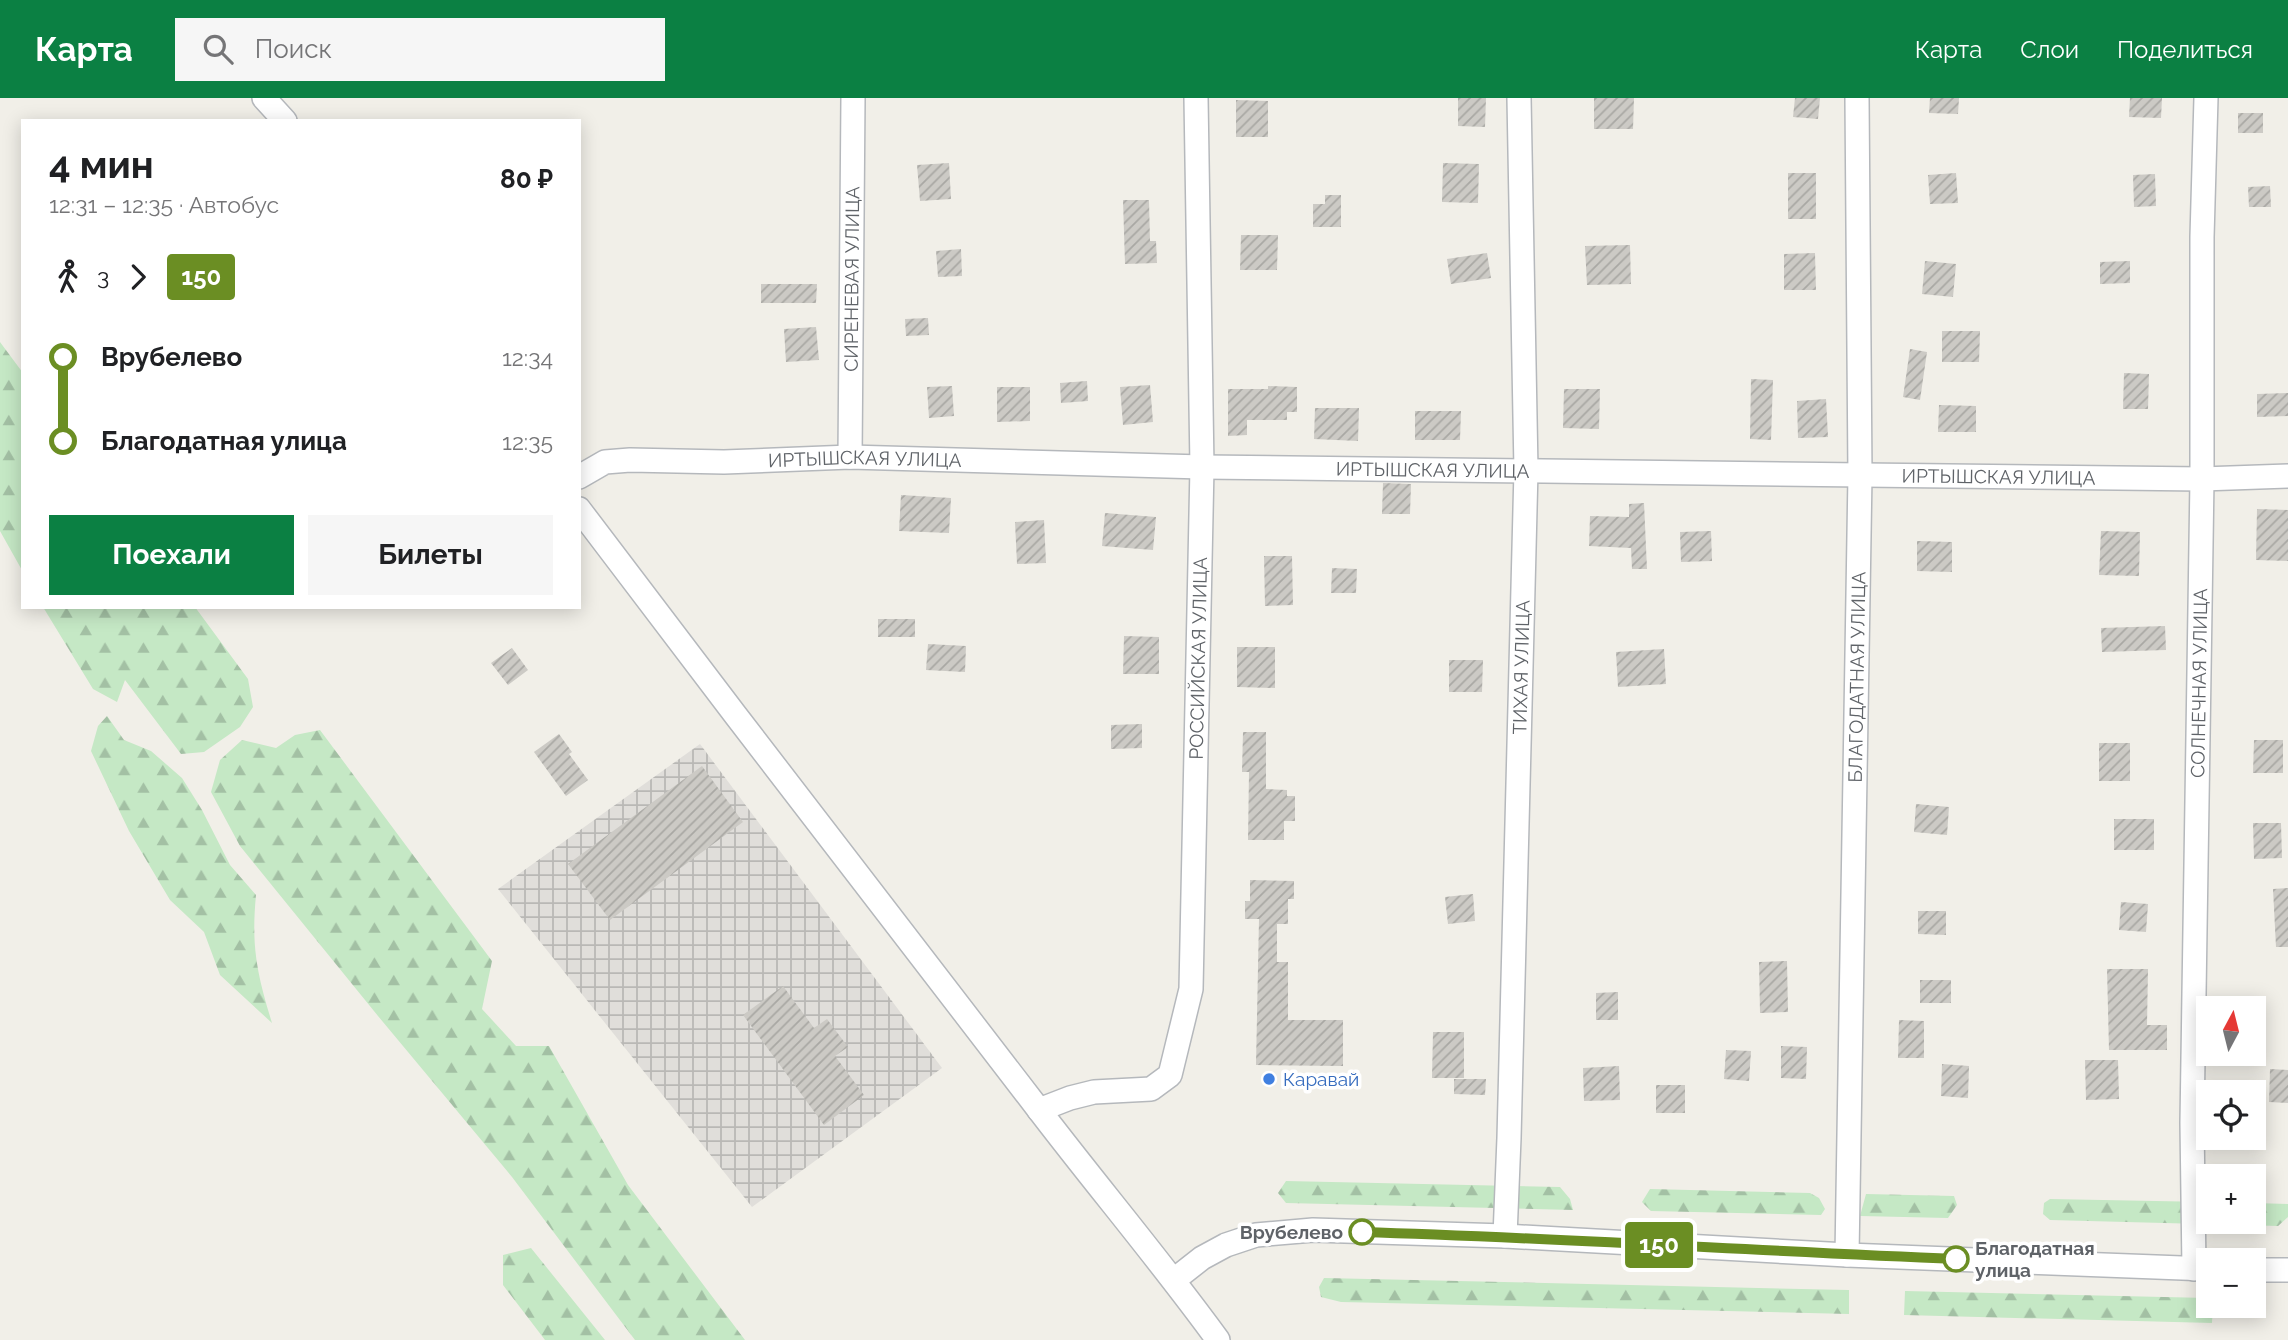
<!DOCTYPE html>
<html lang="ru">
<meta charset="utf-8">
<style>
:root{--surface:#fff;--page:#f6f6f6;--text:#202124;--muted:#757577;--accent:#0b8043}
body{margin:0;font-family:Raleway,sans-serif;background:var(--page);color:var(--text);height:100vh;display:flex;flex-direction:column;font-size:26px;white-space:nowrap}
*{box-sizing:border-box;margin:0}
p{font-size:23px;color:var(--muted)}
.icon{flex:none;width:38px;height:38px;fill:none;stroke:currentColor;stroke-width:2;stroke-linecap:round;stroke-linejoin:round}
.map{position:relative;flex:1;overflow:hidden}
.panel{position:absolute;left:21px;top:21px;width:560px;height:490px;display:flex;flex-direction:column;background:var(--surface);border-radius:0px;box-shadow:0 4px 18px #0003}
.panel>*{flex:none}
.badge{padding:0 14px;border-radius:5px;font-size:24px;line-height:46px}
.needle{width:46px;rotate:7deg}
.controls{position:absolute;left:2196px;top:898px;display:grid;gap:14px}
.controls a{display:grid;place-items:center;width:70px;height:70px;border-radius:0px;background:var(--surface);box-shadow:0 4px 18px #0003;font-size:35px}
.map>.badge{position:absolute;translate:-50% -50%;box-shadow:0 0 0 4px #fff}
.legs{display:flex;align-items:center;gap:10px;height:77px;padding:0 28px;font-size:23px}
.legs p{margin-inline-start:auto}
.summary{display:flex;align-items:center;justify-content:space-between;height:119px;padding:0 28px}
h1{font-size:38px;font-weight:700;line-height:52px}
.cta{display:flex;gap:14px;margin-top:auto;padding:14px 28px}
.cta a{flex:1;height:80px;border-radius:0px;background:var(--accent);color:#fff;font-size:28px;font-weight:700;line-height:80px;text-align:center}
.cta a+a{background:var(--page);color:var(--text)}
ul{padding:0 28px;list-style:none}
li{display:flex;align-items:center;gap:24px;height:84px;font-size:26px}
li i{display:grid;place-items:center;width:10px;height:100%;margin:0 9px;background:currentColor}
li i::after{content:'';width:18px;height:18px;margin:-9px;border:5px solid;border-radius:50%;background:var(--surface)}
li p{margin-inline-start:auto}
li:first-child i{background:linear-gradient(#0000 50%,currentColor 0)}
li:last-child i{background:linear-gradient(currentColor 50%,#0000 0)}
header{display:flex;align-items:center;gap:42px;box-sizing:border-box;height:98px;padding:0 35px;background:var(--accent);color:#fff}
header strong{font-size:33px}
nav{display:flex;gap:38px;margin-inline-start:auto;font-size:24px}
.search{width:490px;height:63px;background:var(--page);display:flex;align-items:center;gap:18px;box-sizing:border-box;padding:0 24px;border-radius:0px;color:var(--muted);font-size:26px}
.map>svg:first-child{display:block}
.industrial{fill:url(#industrial-grid)}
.forest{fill:url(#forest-firs)}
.building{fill:url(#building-hatch)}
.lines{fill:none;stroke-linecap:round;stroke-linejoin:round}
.minor-casing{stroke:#b5b8bc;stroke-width:26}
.minor{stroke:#fff;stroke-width:23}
.line-1-casing{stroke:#fff;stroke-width:16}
.line-1{stroke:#6b8e23;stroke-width:10}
.shop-dot{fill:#3f7fe0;stroke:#fff;stroke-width:2.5}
.stop-1-dot{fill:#fff;stroke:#6b8e23;stroke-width:3.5}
.labels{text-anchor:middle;stroke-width:7;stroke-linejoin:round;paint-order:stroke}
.street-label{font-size:19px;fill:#5f6368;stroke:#fff}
.shop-label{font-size:19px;fill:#366cbe;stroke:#fff;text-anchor:start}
.stop-label{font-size:19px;font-weight:bold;fill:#5f6368;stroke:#fff;text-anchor:end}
</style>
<header>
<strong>Карта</strong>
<div class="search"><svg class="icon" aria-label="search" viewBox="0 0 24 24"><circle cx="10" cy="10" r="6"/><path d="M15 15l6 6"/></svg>Поиск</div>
<nav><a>Карта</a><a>Слои</a><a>Поделиться</a></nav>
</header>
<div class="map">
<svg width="2288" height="1242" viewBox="0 0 2288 1242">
<defs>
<pattern id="industrial-grid" width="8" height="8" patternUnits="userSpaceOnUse" patternTransform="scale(1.75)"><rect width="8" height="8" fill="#e0deda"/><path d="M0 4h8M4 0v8" fill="none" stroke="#b9b8b5"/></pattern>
<pattern id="forest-firs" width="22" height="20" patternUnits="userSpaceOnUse" patternTransform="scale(1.75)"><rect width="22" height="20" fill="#c5e8c5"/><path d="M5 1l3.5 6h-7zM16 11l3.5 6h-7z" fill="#a3c0a4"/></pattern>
<pattern id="building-hatch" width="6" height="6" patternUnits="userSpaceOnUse" patternTransform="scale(1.75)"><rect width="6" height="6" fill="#cccac5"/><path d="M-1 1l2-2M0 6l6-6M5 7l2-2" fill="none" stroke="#a9a8a4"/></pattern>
</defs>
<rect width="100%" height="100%" fill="#f1efe8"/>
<path class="industrial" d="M700 646 942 970 752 1109 498 791Z"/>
<path class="forest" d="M0 244 23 275V474L0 433Z
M43 509H195L248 581 253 609 240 629 204 654 181 656 125 582 117 604 93 591Z
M107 618 124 642 151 653 182 680 202 712 230 767 256 797C251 849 257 876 272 925L220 877 204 834 170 802 129 733 91 653 98 628Z
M320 632 492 863 482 911 516 948H549L628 1087 745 1242H635L512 1079 378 918 240 748 211 694 220 662 242 642 276 650 295 637Z
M1286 1083 1560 1089 1570 1101 1573 1112 1286 1105 1278 1095Z
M1650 1091 1810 1095 1819 1100 1825 1111 1821 1117 1651 1113 1642 1104Z
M1866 1096 1954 1098 1957 1107 1948 1120 1860 1118Z
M2050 1101 2208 1104V1124H2254V1105L2288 1106V1119L2278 1128 2050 1122 2043 1116 2044 1105Z
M531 1150 605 1242H545L503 1187V1157Z
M1324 1180 1849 1192V1216L1341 1204 1321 1199 1319 1189Z
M1905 1193 2208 1200V1208H2213L2212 1225 1904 1217Z"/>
<path class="building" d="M1458 0H1486L1485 29 1458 28Z
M1594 0H1634L1633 31H1594Z
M1795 0H1820L1818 21 1793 19Z
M1930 0H1959L1958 16 1929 15Z
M2130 0H2162L2161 20 2129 19Z
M1236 2 1268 3V39H1236Z
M2238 15H2263V35H2238Z
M949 65 951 101 920 103 917 67Z
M1443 65 1479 66 1478 105 1442 104Z
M1788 75H1816V121H1788Z
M1956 75 1958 105 1930 106 1928 77Z
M2155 76 2156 108 2134 109 2133 77Z
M2270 88 2271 109H2249L2248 89Z
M1325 97H1341V129H1313V106H1325Z
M1123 102H1149L1150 143H1156L1157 165 1125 166Z
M1241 137H1278L1277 172H1240Z
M1630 147 1631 186 1587 187 1585 148Z
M961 151 962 178 938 179 936 153Z
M1487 155 1491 180 1451 186 1447 161Z
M1815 155 1816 192H1784V156Z
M1925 163 1956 166 1953 199 1922 196Z
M2130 163V185L2100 186V164Z
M761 186H817L816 205H761Z
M928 220 929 237 906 238 905 221Z
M816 229 819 262 786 264 784 231Z
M1942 233H1980L1979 264H1942Z
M1910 251 1927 254 1920 302 1903 299Z
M2124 275 2149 276 2148 311H2123Z
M1751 281 1773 282 1771 342 1750 341Z
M1087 283 1088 303 1061 305 1060 285Z
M1150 287 1153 324 1123 327 1120 289Z
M952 288 954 318 929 320 927 289Z
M1268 288 1297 289V314H1287V322H1247V337L1228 338V291H1268Z
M997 289H1030V323L997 324Z
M1564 291H1600L1599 331 1563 330Z
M2288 295V318L2257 319V296Z
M1826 301 1828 339 1798 340 1797 303Z
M1939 307 1976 308V334H1938Z
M1315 310H1359L1358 343 1314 341Z
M1415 313H1461L1460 342H1415Z
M1383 385 1411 386 1410 416H1382Z
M901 397 951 400 949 435 899 433Z
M1644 405 1647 471H1632L1631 450 1589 448 1590 418 1629 419V406Z
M2257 411 2288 412V463L2256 462Z
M1105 415 1156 419 1153 452 1102 448Z
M1044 422 1046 465 1017 466 1015 424Z
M1711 433 1712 463 1681 464 1680 434Z
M2101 433 2140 434 2139 478 2099 477Z
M1917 443 1952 444V474L1917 473Z
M1264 458H1292L1293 507 1265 508Z
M1332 470 1357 471 1356 495H1331Z
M878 521H915V539H878Z
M2165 528 2166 552 2102 554 2101 530Z
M1124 538 1159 539V576H1123Z
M928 546 966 548 965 574 926 572Z
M1237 549H1275V590L1237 589Z
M512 550 528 572 508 587 491 565Z
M1664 551 1666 586 1618 589 1616 554Z
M1449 562H1483L1482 594H1449Z
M1142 626V650L1111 651V627Z
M1243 634H1266V691L1287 692V698H1295V723H1284V742H1248L1249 674H1242Z
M559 636 572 654 569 656 588 682 566 698 534 654Z
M2254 642H2283V675H2253Z
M2099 645H2130V683H2099Z
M702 668 743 724 610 822 568 766Z
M1916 706 1949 709 1947 737 1914 734Z
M2114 721H2154V752H2114Z
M2253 725H2281L2282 760 2254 761Z
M1250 782 1294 783V801H1288V826H1277V864H1288V922H1343V968L1256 967 1259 821H1245V803H1250Z
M2288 790V849H2276L2273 791Z
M1473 796 1475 823 1448 826 1445 799Z
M2121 804 2148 806 2146 834 2119 832Z
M1918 813H1946V837L1918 836Z
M1787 863 1788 914 1760 915 1759 864Z
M2107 871H2148L2147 927H2167V952H2109Z
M1920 882H1951V905H1920Z
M783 888 814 930 827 921 848 949 835 958 864 997 824 1027 743 917Z
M1618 894V922H1596V895Z
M1899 922 1924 923V960H1898Z
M1433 934H1464V980H1432Z
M1781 948 1807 949 1806 981 1781 980Z
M1726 952 1751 953 1749 983 1724 981Z
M2085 962H2118L2119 1001 2086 1002Z
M1942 966 1969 968 1968 1000 1941 998Z
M1619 968 1620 1002 1584 1003 1583 970Z
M2270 971 2288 972V1005L2269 1004Z
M1454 981H1486L1485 997 1454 996Z
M1656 987H1685V1015H1656Z"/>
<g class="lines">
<defs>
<g id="minor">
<path d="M264 0 285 23"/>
<path id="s1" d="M850 359 853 0"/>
<path id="s2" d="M579 379 605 364 630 362 724 364 850 359 1202 369 2202 381 2288 378"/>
<path d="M579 411C730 611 883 810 1036 1008 1096 1087 1160 1162 1218 1242"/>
<path id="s3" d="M1039 1012 1070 1000 1094 994 1151 991 1170 977 1191 891 1202 369 1196 0"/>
<path id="s4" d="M1505 1138 1509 1040 1526 372 1519 0"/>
<path id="s5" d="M1847 1157 1860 377 1857 0"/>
<path id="s6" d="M2194 1171 2192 1025 2202 381V139L2206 0"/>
<path d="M2254 1172H2288"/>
<path d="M1174 1182 1202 1160 1226 1147 1256 1137 1313 1132 1505 1138 1847 1157 2208 1171"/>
</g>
</defs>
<use href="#minor" class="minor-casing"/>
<use href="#minor" class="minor"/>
</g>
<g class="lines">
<defs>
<path id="line-1" d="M1362 1134C1560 1140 1758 1153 1956 1161"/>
</defs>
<use href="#line-1" class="line-1-casing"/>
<use href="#line-1" class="line-1"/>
</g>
<circle class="shop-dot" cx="1269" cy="981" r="7"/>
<g class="stop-1-dot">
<circle cx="1362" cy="1134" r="12"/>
<circle cx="1956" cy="1161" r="12"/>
</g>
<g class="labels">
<g class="street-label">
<text dy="7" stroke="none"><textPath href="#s1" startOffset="178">СИРЕНЕВАЯ УЛИЦА</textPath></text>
<text dy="7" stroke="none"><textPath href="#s2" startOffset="290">ИРТЫШСКАЯ УЛИЦА</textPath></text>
<text dy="7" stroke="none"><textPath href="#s2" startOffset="858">ИРТЫШСКАЯ УЛИЦА</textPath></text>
<text dy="7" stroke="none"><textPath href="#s2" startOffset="1424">ИРТЫШСКАЯ УЛИЦА</textPath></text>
<text dy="7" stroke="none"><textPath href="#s3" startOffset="558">РОССИЙСКАЯ УЛИЦА</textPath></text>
<text dy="7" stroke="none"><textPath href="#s4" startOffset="569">ТИХАЯ УЛИЦА</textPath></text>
<text dy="7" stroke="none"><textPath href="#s5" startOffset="578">БЛАГОДАТНАЯ УЛИЦА</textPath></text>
<text dy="7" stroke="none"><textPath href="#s6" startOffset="586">СОЛНЕЧНАЯ УЛИЦА</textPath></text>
</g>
<g class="shop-label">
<text x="1283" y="988">Каравай</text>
</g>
<g class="stop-label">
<text x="1343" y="1141">Врубелево</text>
<text x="1975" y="1157" text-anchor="start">Благодатная<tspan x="1975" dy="22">улица</tspan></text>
</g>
</g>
</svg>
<div class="controls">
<a><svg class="needle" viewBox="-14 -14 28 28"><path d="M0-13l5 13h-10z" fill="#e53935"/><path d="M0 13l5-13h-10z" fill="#757577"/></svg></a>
<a><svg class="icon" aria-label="locate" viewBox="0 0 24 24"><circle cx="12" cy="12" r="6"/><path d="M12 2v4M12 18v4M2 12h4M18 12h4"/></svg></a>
<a>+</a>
<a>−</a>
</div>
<b class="badge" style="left:1659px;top:1147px;background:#6b8e23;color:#fff">150</b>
<section class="panel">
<div class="summary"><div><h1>4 мин</h1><p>12:31 – 12:35 · Автобус</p></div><b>80 ₽</b></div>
<div class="legs"><svg class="icon" aria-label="walk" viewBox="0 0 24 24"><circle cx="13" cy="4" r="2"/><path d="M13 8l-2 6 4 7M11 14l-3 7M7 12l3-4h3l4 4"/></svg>3<svg class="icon" aria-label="forward" viewBox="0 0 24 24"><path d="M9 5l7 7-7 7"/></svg><b class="badge" style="background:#6b8e23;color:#fff">150</b></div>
<ul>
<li><i style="color:#6b8e23"></i><b>Врубелево</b><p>12:34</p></li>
<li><i style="color:#6b8e23"></i><b>Благодатная улица</b><p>12:35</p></li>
</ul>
<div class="cta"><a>Поехали</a><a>Билеты</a></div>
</section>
</div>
